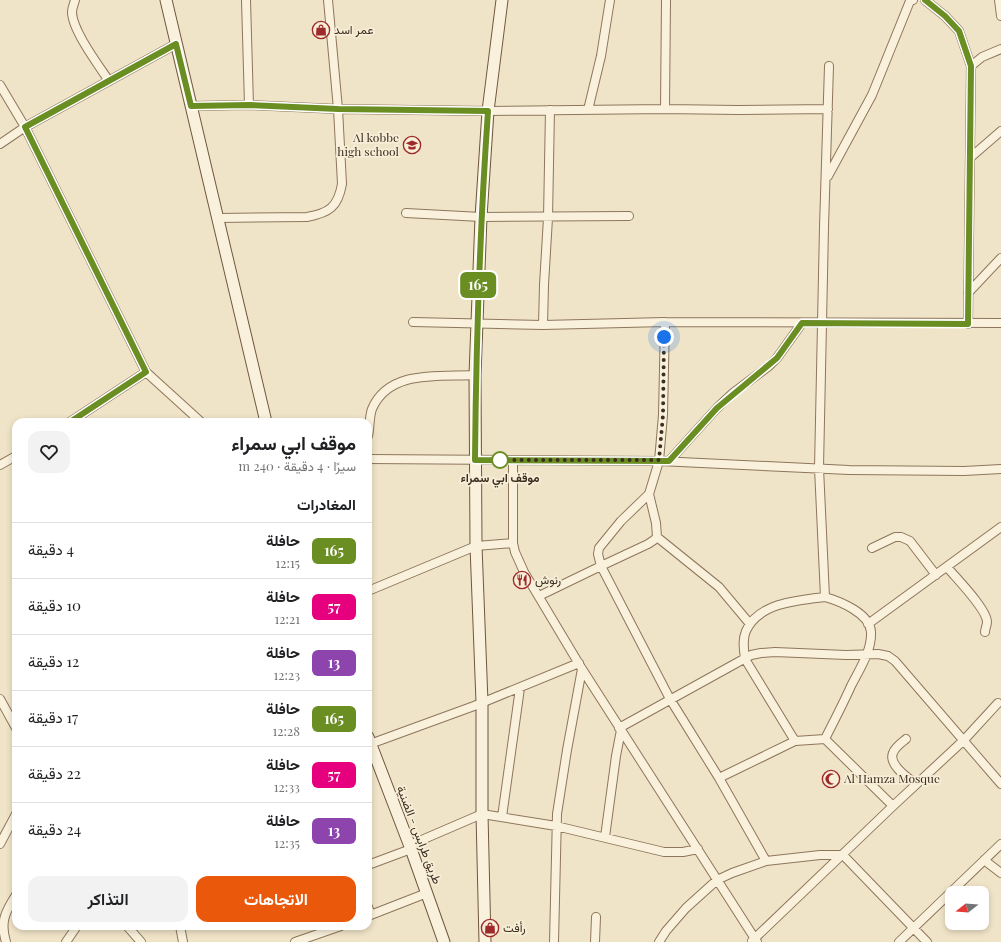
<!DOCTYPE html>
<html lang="ar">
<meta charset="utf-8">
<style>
:root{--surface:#fff;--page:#f2f2f2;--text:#202124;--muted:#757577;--line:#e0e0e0;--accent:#ea580c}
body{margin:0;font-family:"Playfair Display",Vazirmatn,serif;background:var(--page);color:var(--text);direction:rtl;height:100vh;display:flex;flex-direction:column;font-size:15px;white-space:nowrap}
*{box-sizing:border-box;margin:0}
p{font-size:13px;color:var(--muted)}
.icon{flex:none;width:22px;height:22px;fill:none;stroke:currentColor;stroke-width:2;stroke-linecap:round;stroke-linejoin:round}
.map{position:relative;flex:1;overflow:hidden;direction:ltr}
.side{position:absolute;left:12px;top:418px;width:360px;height:512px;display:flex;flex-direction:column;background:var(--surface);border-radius:12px;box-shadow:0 2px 6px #0003;direction:rtl}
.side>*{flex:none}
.badge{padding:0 8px;border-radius:6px;font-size:14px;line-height:26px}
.needle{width:26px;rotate:253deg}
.controls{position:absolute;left:945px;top:886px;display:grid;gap:8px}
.controls a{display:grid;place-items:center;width:44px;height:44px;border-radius:8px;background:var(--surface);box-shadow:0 2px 6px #0003;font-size:20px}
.you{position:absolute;width:20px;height:20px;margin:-10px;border:3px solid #fff;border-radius:50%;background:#1a73e8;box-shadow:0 0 0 6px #1a73e833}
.map>.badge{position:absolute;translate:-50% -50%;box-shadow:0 0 0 2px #fff}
h2{padding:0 16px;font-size:15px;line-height:36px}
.round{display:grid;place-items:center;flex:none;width:42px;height:42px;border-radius:12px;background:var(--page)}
.head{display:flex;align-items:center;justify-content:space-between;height:68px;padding:0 16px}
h1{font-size:19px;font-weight:700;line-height:30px}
.button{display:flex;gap:8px;margin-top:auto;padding:8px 16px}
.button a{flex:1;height:46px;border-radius:12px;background:var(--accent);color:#fff;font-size:16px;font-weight:700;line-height:46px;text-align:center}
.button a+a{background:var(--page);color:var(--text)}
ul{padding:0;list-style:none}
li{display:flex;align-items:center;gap:12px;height:56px;padding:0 16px;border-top:1px solid var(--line)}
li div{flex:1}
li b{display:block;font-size:15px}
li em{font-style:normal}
li .badge{min-width:44px;font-weight:700;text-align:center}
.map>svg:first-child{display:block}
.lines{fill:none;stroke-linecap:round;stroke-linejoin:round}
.minor-casing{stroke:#8d765c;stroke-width:10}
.secondary-casing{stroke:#6f573f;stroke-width:13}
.minor{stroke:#faf1dc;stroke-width:8}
.secondary{stroke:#faf1dc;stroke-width:11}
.line-casing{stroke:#fff;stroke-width:9}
.line{stroke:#6b8e23;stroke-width:6}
.walk{stroke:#3d2e20;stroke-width:4;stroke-dasharray:0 7.2}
.stop-dot{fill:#fff;stroke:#6b8e23;stroke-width:2}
.labels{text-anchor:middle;stroke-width:3.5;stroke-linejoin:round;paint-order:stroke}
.poi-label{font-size:12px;fill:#3d2e20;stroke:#f7eed8;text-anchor:start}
.stop-label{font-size:12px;font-weight:bold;fill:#3d2e20;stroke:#f7eed8}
.street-label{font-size:12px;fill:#3d2e20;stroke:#f7eed8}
</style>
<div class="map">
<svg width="1001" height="942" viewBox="0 0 1001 942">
<rect width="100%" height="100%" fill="#f0e4c8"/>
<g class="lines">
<defs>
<path id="minor" d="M75 0C74 4 72 8 72 12 72 30 99 66 109 81
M246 0 249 105
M925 0 945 16 959 31 971 66 968 324
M999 0 1001 16
M971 66 982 57 1001 49
M0 85 25 127 146 372 201 422
M191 106 249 105 338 109 488 111 665 109 738 110 828 109
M665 109 666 0
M588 110 601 56 610 0
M0 144 25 127 176 44
M971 157 1001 131
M828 176 872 95 910 1 913 0
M406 213 481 217 629 216
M217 218 307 217C329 213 338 207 342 184L338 109 328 0
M968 293 1001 258
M413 322 543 325 665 322 1001 323
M543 325 544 285 548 218 550 110
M70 422 146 372
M368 436C370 428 369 417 372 409 389 369 440 377 475 375
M368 459 659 461 849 470 964 471 1001 469
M513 460V543L515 552 524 572 582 669 757 942
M669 461 717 408 733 393 769 366 777 358 802 323
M0 465 16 456
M649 494 656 523 657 537 654 540 648 544 601 566 598 554 599 548 621 521 649 494 659 461 663 415 665 322
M657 537 719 587 750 624
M872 548 895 537H901L910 541 936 575
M947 567C956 578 987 609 987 622 987 625 985 629 985 632
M368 591 476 546 513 543
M539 596 601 566 670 699 719 778 766 861
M825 597C839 601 870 613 871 632 872 651 859 670 851 686 843 704 834 721 825 739
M868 624 1001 527
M0 699 16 728
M619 728 751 655 761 653 775 652 846 655 878 654 888 656 895 661 1001 784
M906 739C901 743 895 747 893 753 888 765 908 778 916 784
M795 741 745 659C744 650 742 640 746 631 758 603 798 600 825 597L819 468 824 227 829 66
M370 744 474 706 579 663
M719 778 795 741 825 739 893 806
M502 817 520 688
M605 837 616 756 621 730
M0 844 16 814
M410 845 482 814 556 826 664 852H683L698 849
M984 860 1001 873
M368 865 411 849
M368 907 371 915
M368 916 427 893
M127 926 141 942
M180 926 183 942
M752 941 893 806 964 740 998 703
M6 942C0 922 5 912 16 895
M66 942 77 926
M295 942 341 926
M554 942 557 814 567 750 582 669
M595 942 596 917
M659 942 666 931 686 908 717 880 732 873 766 861 820 855H843L927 942
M899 942 1001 844"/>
<path id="secondary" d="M166 0 266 422
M368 737 411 849 444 942
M485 942 482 814V702L476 546 475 375 481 217 488 111 502 0"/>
</defs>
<use href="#minor" class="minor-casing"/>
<use href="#secondary" class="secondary-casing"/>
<use href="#minor" class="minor"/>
<use href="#secondary" class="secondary"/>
</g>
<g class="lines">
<defs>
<path id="line" d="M70 422 146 372 25 127 176 44 191 106 249 105 338 109 488 111C480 227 476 344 475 460L669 461 717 408 777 358 802 323 968 324 971 66 959 31 945 16 925 0"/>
</defs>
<use href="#line" class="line-casing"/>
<use href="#line" class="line"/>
<path class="walk" d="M500 460H659L663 415 664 337"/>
</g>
<defs>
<symbol id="shop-ring" viewBox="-11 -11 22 22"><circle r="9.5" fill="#f7eed8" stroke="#9e2a2b" stroke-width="1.5"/><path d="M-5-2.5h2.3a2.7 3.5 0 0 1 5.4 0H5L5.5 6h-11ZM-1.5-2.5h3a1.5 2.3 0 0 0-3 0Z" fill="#9e2a2b"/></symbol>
<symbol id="school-ring" viewBox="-11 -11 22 22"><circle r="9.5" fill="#f7eed8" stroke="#9e2a2b" stroke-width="1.5"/><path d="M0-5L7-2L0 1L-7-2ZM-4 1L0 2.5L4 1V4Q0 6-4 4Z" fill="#9e2a2b"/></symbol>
<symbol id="restaurant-ring" viewBox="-11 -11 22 22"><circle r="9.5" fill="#f7eed8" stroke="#9e2a2b" stroke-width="1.5"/><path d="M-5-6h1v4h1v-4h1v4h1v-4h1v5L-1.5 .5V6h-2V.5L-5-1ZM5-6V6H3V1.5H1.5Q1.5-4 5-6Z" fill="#9e2a2b"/></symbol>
<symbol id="mosque-ring" viewBox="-11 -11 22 22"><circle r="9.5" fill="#f7eed8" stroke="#9e2a2b" stroke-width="1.5"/><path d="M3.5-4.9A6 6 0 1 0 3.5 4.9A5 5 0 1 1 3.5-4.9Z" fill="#9e2a2b"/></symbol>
</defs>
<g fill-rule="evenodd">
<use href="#shop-ring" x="311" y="20" width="20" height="20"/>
<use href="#school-ring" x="402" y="135" width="20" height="20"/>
<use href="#restaurant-ring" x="512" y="570" width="20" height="20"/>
<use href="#mosque-ring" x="821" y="769" width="20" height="20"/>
<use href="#shop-ring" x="480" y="918" width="20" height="20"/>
</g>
<circle class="stop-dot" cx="500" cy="460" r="8"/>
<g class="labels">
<g class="poi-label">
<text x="334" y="34">عمر اسد</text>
<text x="399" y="142" text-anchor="end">Al kobbe<tspan x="399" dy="14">high school</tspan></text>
<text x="535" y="584">رنوش</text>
<text x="844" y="783">Al Hamza Mosque</text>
<text x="503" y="932">رأفت</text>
</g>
<g class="stop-label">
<text x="500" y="482">موقف ابي سمراء</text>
</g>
<g class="street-label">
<text transform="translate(419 835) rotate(69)" y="4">طريق طرابس - الضنية</text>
</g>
</g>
</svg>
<div class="controls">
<a><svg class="needle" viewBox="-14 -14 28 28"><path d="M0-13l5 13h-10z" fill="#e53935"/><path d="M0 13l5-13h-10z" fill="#757577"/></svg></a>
</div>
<div class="you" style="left:664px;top:337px"></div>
<b class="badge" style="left:478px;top:285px;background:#6b8e23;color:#fff">165</b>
<section class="side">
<div class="head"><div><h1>موقف ابي سمراء</h1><p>سيرًا · 4 دقيقة · 240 m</p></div><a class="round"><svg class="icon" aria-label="heart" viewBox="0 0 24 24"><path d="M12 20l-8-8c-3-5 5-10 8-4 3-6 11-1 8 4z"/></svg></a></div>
<h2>المغادرات</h2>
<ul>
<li><span class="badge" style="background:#6b8e23;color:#fff">165</span><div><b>حافلة</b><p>12:15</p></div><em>4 دقيقة</em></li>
<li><span class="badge" style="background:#e6007e;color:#fff">57</span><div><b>حافلة</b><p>12:21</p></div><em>10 دقيقة</em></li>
<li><span class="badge" style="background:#8e44ad;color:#fff">13</span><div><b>حافلة</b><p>12:23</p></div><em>12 دقيقة</em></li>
<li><span class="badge" style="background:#6b8e23;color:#fff">165</span><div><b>حافلة</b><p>12:28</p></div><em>17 دقيقة</em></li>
<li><span class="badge" style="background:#e6007e;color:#fff">57</span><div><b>حافلة</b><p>12:33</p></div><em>22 دقيقة</em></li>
<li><span class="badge" style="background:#8e44ad;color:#fff">13</span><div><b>حافلة</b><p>12:35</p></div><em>24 دقيقة</em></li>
</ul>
<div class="button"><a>الاتجاهات</a><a>التذاكر</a></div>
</section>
</div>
